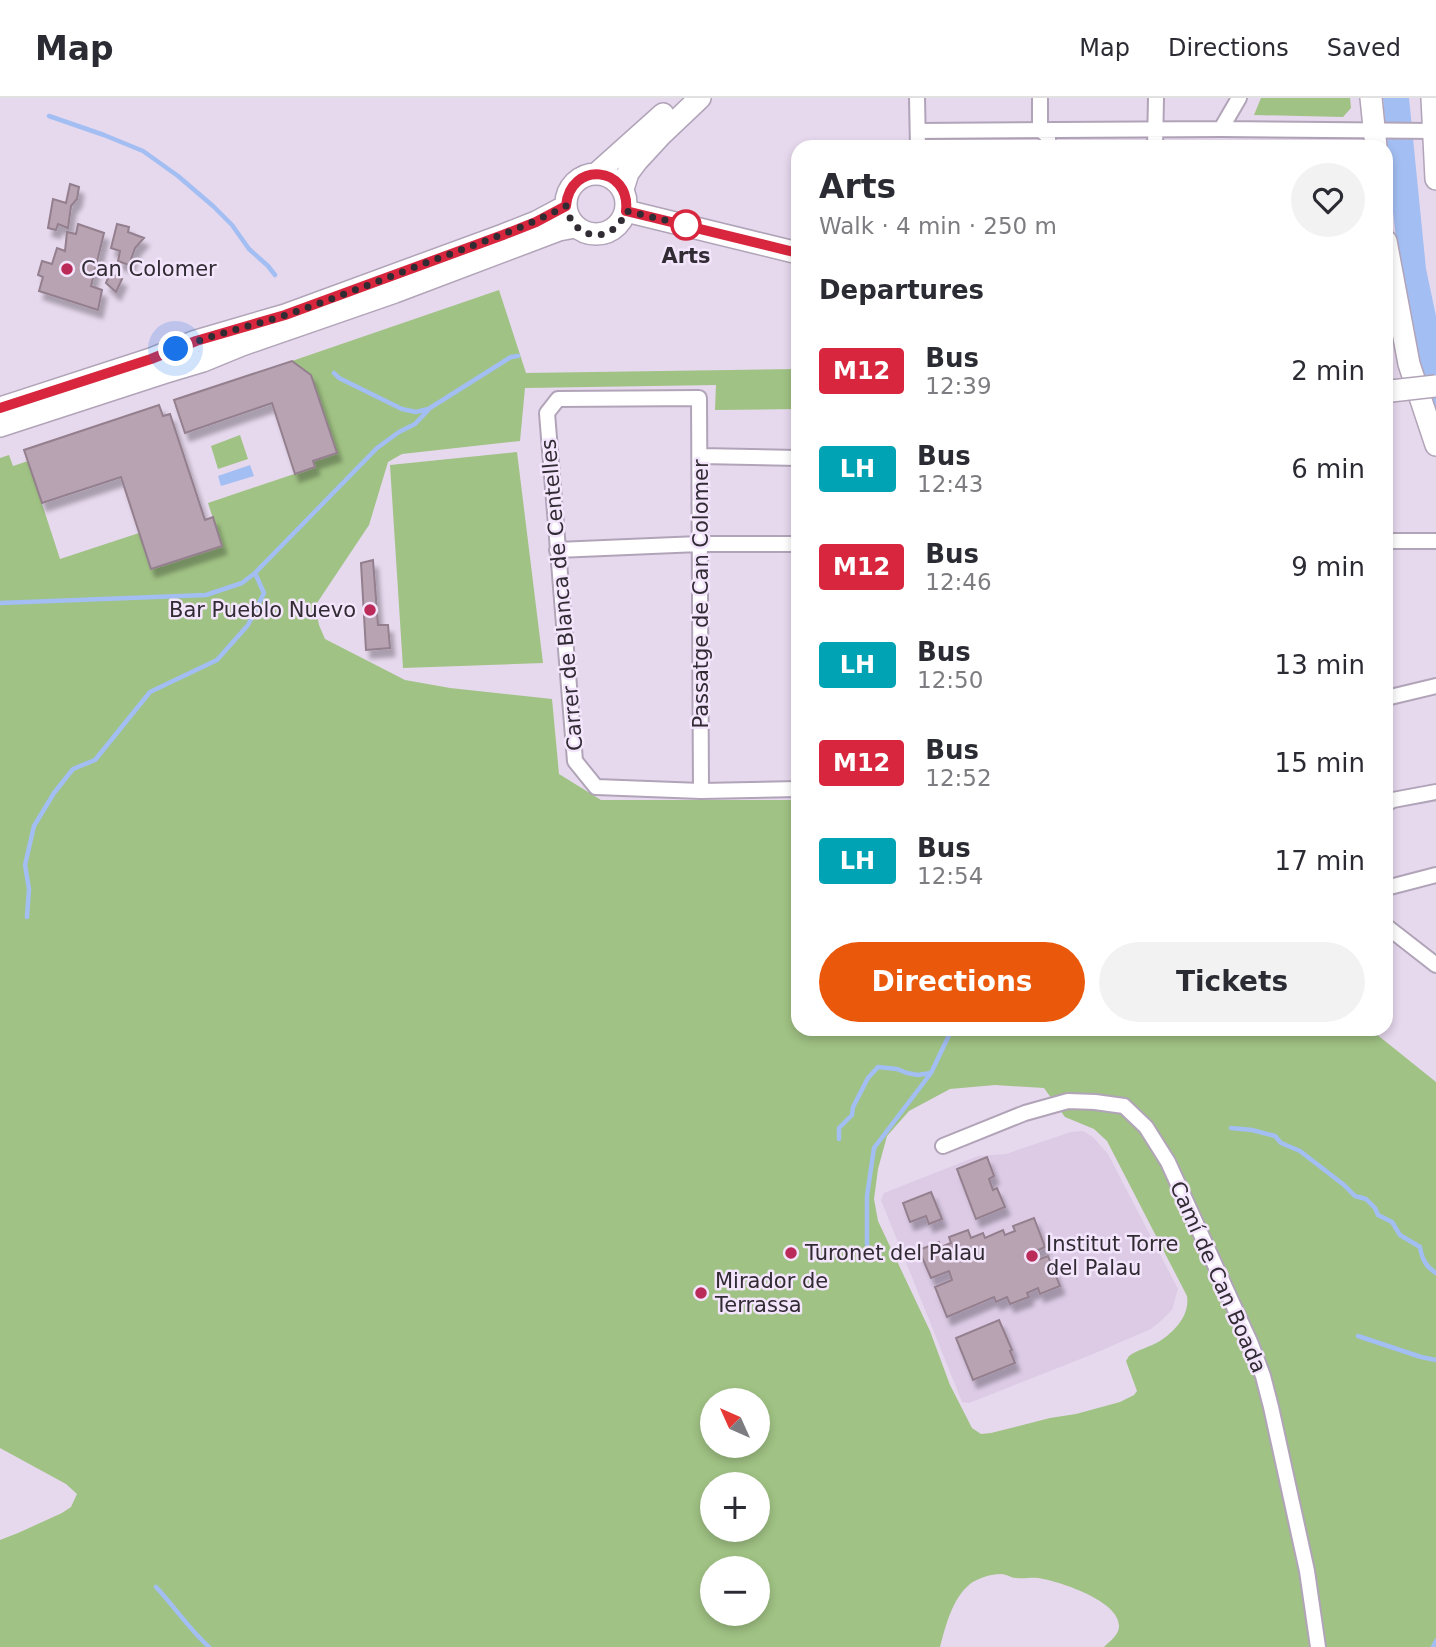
<!DOCTYPE html>
<meta charset="utf-8">
<style>
:root{--surface:#fff;--page:#f2f2f3;--text:#2b2b33;--muted:#7c7c81;--line:#e1e1e2;--accent:#ea580c}
body{margin:0;font-family:"DejaVu Sans",sans-serif;background:var(--page);color:var(--text);height:100vh;display:flex;flex-direction:column;font-size:26px;white-space:nowrap}
*{box-sizing:border-box;margin:0}
p{font-size:23px;color:var(--muted)}
.icon{flex:none;width:38px;height:38px;fill:none;stroke:currentColor;stroke-width:2;stroke-linecap:round;stroke-linejoin:round}
.map{position:relative;flex:1;overflow:hidden}
.side{position:absolute;left:791px;top:42px;width:602px;height:896px;display:flex;flex-direction:column;background:var(--surface);border-radius:21px;box-shadow:0 4px 10px #0003}
.side>*{flex:none}
.badge{padding:0 14px;border-radius:5px;font-size:24px;line-height:46px}
.needle{width:46px;rotate:315deg}
.controls{position:absolute;left:700px;top:1290px;display:grid;gap:14px}
.controls a{display:grid;place-items:center;width:70px;height:70px;border-radius:50%;background:var(--surface);box-shadow:0 4px 10px #0003;font-size:35px}
.you{position:absolute;width:35px;height:35px;margin:-18px;border:5px solid #fff;border-radius:50%;background:#1a73e8;box-shadow:0 0 0 10px #1a73e833}
.map>.badge{position:absolute;translate:-50% -50%;box-shadow:0 0 0 4px #fff}
h2{padding:0 28px;font-size:26px;line-height:63px}
.round{display:grid;place-items:center;flex:none;width:74px;height:74px;border-radius:37px;background:var(--page)}
.overview{display:flex;align-items:center;justify-content:space-between;height:119px;padding:0 28px}
h1{font-size:33px;font-weight:700;line-height:52px}
.primary-button{display:flex;gap:14px;margin-top:auto;padding:14px 28px}
.primary-button a{flex:1;height:80px;border-radius:42px;background:var(--accent);color:#fff;font-size:28px;font-weight:700;line-height:80px;text-align:center}
.primary-button a+a{background:var(--page);color:var(--text)}
ul{padding:0;list-style:none}
li{display:flex;align-items:center;gap:21px;height:98px;padding:0 28px}
li div{flex:1}
li b{display:block;font-size:26px}
li em{font-style:normal}
li .badge{min-width:77px;font-weight:700;text-align:center}
header{display:flex;align-items:center;gap:42px;box-sizing:border-box;height:98px;padding:0 35px;background:var(--surface);border-bottom:2px solid var(--line)}
header strong{font-size:33px}
nav{display:flex;gap:38px;margin-inline-start:auto;font-size:24px}
.map>svg:first-child{display:block}
.built{fill:#ddcbe6}
.green{fill:#a0c284;fill-rule:evenodd}
.water{fill:#a3bef2}
.lines{fill:none;stroke-linecap:round;stroke-linejoin:round}
.stream{stroke:#a3bef2;stroke-width:4.5}
.building{fill:#b8a3b2;stroke:#937f8d;stroke-width:2;filter:url(#shadow)}
.street-casing{stroke:#b1a4b8;stroke-width:18}
.secondary-casing{stroke:#b1a4b8;stroke-width:24}
.street{stroke:#fff;stroke-width:14}
.secondary{stroke:#fff;stroke-width:21}
.secondary-bridge-casing{stroke:#b1a4b8;stroke-width:24;stroke-linecap:butt}
.secondary-bridge{stroke:#fff;stroke-width:21}
.line-casing{stroke:#fff;stroke-width:16}
.line{stroke:#d7263d;stroke-width:10}
.walk{stroke:#312b33;stroke-width:7;stroke-dasharray:0 12.6}
.stop-dot{fill:#fff;stroke:#d7263d;stroke-width:3.5}
.poi-dot{fill:#ba2b59;stroke:#f3e5fb;stroke-width:2.5}
.labels{text-anchor:middle;stroke-width:5;stroke-linejoin:round;paint-order:stroke}
.stop-label{font-size:21px;font-weight:bold;fill:#312b33;stroke:#f3e5fb}
.poi-label{font-size:21px;fill:#312b33;stroke:#f3e5fb;text-anchor:start}
.street-label{font-size:21px;fill:#312b33;stroke:#f3e5fb}
</style>
<header>
<strong>Map</strong>
<nav><a>Map</a><a>Directions</a><a>Saved</a></nav>
</header>
<div class="map">
<svg width="1436" height="1549" viewBox="0 0 1436 1549">
<defs>
<filter id="shadow"><feDropShadow dx="4.5" dy="8" stdDeviation="2" flood-color="#0004"/></filter>
</defs>
<rect width="100%" height="100%" fill="#e6d8ed"/>
<path class="built" d="M1083 1033 1093 1039 1108 1056 1178 1191 1172 1212 1162 1222 1151 1231 1093 1256 969 1305 962 1304 881 1102 884 1095 978 1058 1006 1056 1071 1034Z"/>
<path class="green" d="M1261 0H1350L1351 10 1343 19 1254 17Z
M499 192 526 275 798 271V311L715 312 716 287 525 290 520 343 402 356 388 364 369 427 315 508 319 527 325 541 405 582 450 590 552 601 559 676 601 702H798V931H1370L1436 984V1549H1104C1110 1543 1120 1536 1119 1527 1118 1502 1058 1483 1038 1480 1031 1479 1024 1481 1016 1480 1011 1480 1007 1476 1001 1476 991 1476 978 1480 970 1486 952 1501 946 1527 940 1549H0V1442L18 1435 62 1415 71 1409 77 1396 66 1386 0 1350V360L9 357 13 368 28 363 60 461 139 435 152 471 222 448 208 405 315 369 292 263ZM995 987 1044 990 1065 1019 1094 1031 1107 1043 1187 1198C1190 1217 1175 1233 1160 1243 1150 1249 1139 1251 1129 1258L1126 1263 1137 1293 1134 1297 1120 1304 1076 1316 1050 1320 991 1335 981 1336 972 1330 950 1287 930 1233 878 1123 874 1101 878 1071 887 1038 909 1013 950 991ZM712 1302H758V1348H712ZM712 1386H758V1432H712ZM712 1470H758V1516H712Z
M240 337 248 361 218 371 211 348Z
M517 354 543 565 403 570 390 367Z"/>
<path class="water" d="M1383 0H1409L1426 171 1436 218V322C1425 286 1412 251 1406 213 1395 143 1388 71 1383 0Z
M250 367 254 378 221 388 218 378Z"/>
<g class="lines">
<path class="stream" d="M49 18 104 37 143 53 178 78 213 108 232 127 249 151 268 168 275 177
M334 275 339 280 402 311 416 314 428 311
M0 505 206 497 242 485 255 475 377 350 399 334 415 326 430 310 511 259 518 258
M27 819 29 791 25 767 34 728 54 695 73 671 95 662 150 594 217 562 248 527 264 495 255 475
M1231 1030 1252 1032 1275 1038 1281 1045 1300 1053 1344 1087 1355 1098 1366 1101 1375 1110 1378 1117 1392 1124 1400 1137 1420 1149C1422 1161 1426 1169 1436 1175
M839 1041V1030L852 1017 853 1009 868 980 878 969 897 971 907 975 918 977 931 975
M867 1147V1098L874 1050 931 975 951 933 950 931
M1358 1238 1421 1259 1436 1262
M156 1489C174 1508 189 1531 209 1549
M1433 1549 1436 1543"/>
</g>
<path class="building" d="M70 86 79 89 77 101 71 108 68 130 58 126 56 132 48 130 53 101 66 105Z
M78 126 104 135 91 188 102 192 98 212 39 193 43 179 38 177 42 163 52 166 57 150 65 153 67 134 76 136Z
M117 126 129 129 128 134 144 140 135 150 129 167 118 163 120 153 111 150Z
M110 175 122 181 116 194 106 185Z
M292 263 311 277 337 355 313 363 315 369 295 376 272 305 185 335 174 302Z
M159 307 163 318 170 316 205 422 213 419 222 448 151 471 121 379 42 405 24 352Z
M373 462 378 527H388L390 550 366 552 361 465Z
M987 1059 994 1078 989 1081 993 1092 997 1090 1005 1109 976 1121 957 1071Z
M931 1094 942 1121 929 1126 926 1118 910 1124 903 1105Z
M1034 1120 1045 1149 1027 1157 1030 1165 1048 1158 1060 1188 1040 1196 1038 1190 1027 1195 1029 1199 1010 1206 1007 1199 996 1204 994 1199 947 1219 935 1189 952 1182 949 1173 931 1180 919 1152 939 1144 941 1149 951 1145 949 1139 968 1132 971 1140 983 1135 985 1140 1003 1132 1005 1137 1015 1133 1013 1128Z
M999 1222 1012 1252 1010 1253 1015 1265 973 1282 956 1240Z"/>
<g class="lines">
<defs>
<path id="street" d="M917 0 918 49
M1040 0V32L1048 38V49
M1221 31 1239 0
M918 33 1221 31 1436 33
M1155 49 1156 0
M701 358 798 360
M1386 443H1436
M557 452 699 446H798
M1386 600 1436 588
M701 693 699 300 558 301 547 315 575 663 596 689 701 693 798 691
M1386 706 1393 702 1436 694
M1386 790 1436 777
M1386 828 1436 867
M943 1048 1025 1015 1068 1003 1095 1004 1124 1008 1146 1029 1168 1064 1251 1246 1263 1278 1271 1309 1307 1473 1318 1549"/>
<path id="secondary" d="M1371 0 1376 49
M1432 0 1436 81
M566 106a30 30 0 1 1 60 0a30 30 0 1 1-60 0Z
M596 76 663 16
M623 91 628 75 637 63 661 37 700 0
M626 113 798 155
M1386 143 1409 266 1436 347
M0 310 151 261 196 243 285 217 503 137 536 124 566 108
M0 328 163 275 203 263 242 247 395 194 559 132 575 129"/>
</defs>
<use href="#street" class="street-casing"/>
<use href="#secondary" class="secondary-casing"/>
<use href="#street" class="street"/>
<use href="#secondary" class="secondary"/>
<defs>
<path id="secondary-bridge" d="M1391 293 1436 288"/>
</defs>
<use href="#secondary-bridge" class="secondary-bridge-casing"/>
<use href="#secondary-bridge" class="secondary-bridge"/>
</g>
<g class="lines">
<defs>
<path id="line" d="M0 310 151 261 196 243 285 217 503 137 536 124 566 108C570 62 631 68 626 113L798 155"/>
</defs>
<use href="#line" class="line-casing"/>
<use href="#line" class="line"/>
<path class="walk" d="M176 251C211 237 247 229 283 218 330 202 376 184 423 166 471 148 520 132 566 108 573 144 614 147 626 113L686 127"/>
</g>
<circle class="stop-dot" cx="686" cy="127" r="14"/>
<g class="poi-dot">
<circle cx="67" cy="171" r="7"/>
<circle cx="370" cy="512" r="7"/>
<circle cx="791" cy="1155" r="7"/>
<circle cx="1032" cy="1158" r="7"/>
<circle cx="701" cy="1195" r="7"/>
</g>
<g class="labels">
<g class="stop-label">
<text x="686" y="165">Arts</text>
</g>
<g class="poi-label">
<text x="81" y="178">Can Colomer</text>
<text x="356" y="519" text-anchor="end">Bar Pueblo Nuevo</text>
<text x="1046" y="1153">Institut Torre<tspan x="1046" dy="24">del Palau</tspan></text>
<text x="805" y="1162">Turonet del Palau</text>
<text x="715" y="1190">Mirador de<tspan x="715" dy="24">Terrassa</tspan></text>
</g>
<g class="street-label">
<text transform="translate(701 496) rotate(-90)" y="7">Passatge de Can Colomer</text>
<text transform="translate(562 497) rotate(-95)" y="7">Carrer de Blanca de Centelles</text>
<text transform="translate(1218 1179) rotate(66)" y="7">Camí de Can Boada</text>
</g>
</g>
</svg>
<div class="controls">
<a><svg class="needle" viewBox="-14 -14 28 28"><path d="M0-13l5 13h-10z" fill="#e53935"/><path d="M0 13l5-13h-10z" fill="#7c7c81"/></svg></a>
<a>+</a>
<a>−</a>
</div>
<div class="you" style="left:176px;top:251px"></div>
<section class="side">
<div class="overview"><div><h1>Arts</h1><p>Walk · 4 min · 250 m</p></div><a class="round"><svg class="icon" aria-label="heart" viewBox="0 0 24 24"><path d="M12 20l-8-8c-3-5 5-10 8-4 3-6 11-1 8 4z"/></svg></a></div>
<h2>Departures</h2>
<ul>
<li><span class="badge" style="background:#d7263d;color:#fff">M12</span><div><b>Bus</b><p>12:39</p></div><em>2 min</em></li>
<li><span class="badge" style="background:#00a3b4;color:#fff">LH</span><div><b>Bus</b><p>12:43</p></div><em>6 min</em></li>
<li><span class="badge" style="background:#d7263d;color:#fff">M12</span><div><b>Bus</b><p>12:46</p></div><em>9 min</em></li>
<li><span class="badge" style="background:#00a3b4;color:#fff">LH</span><div><b>Bus</b><p>12:50</p></div><em>13 min</em></li>
<li><span class="badge" style="background:#d7263d;color:#fff">M12</span><div><b>Bus</b><p>12:52</p></div><em>15 min</em></li>
<li><span class="badge" style="background:#00a3b4;color:#fff">LH</span><div><b>Bus</b><p>12:54</p></div><em>17 min</em></li>
</ul>
<div class="primary-button"><a>Directions</a><a>Tickets</a></div>
</section>
</div>
